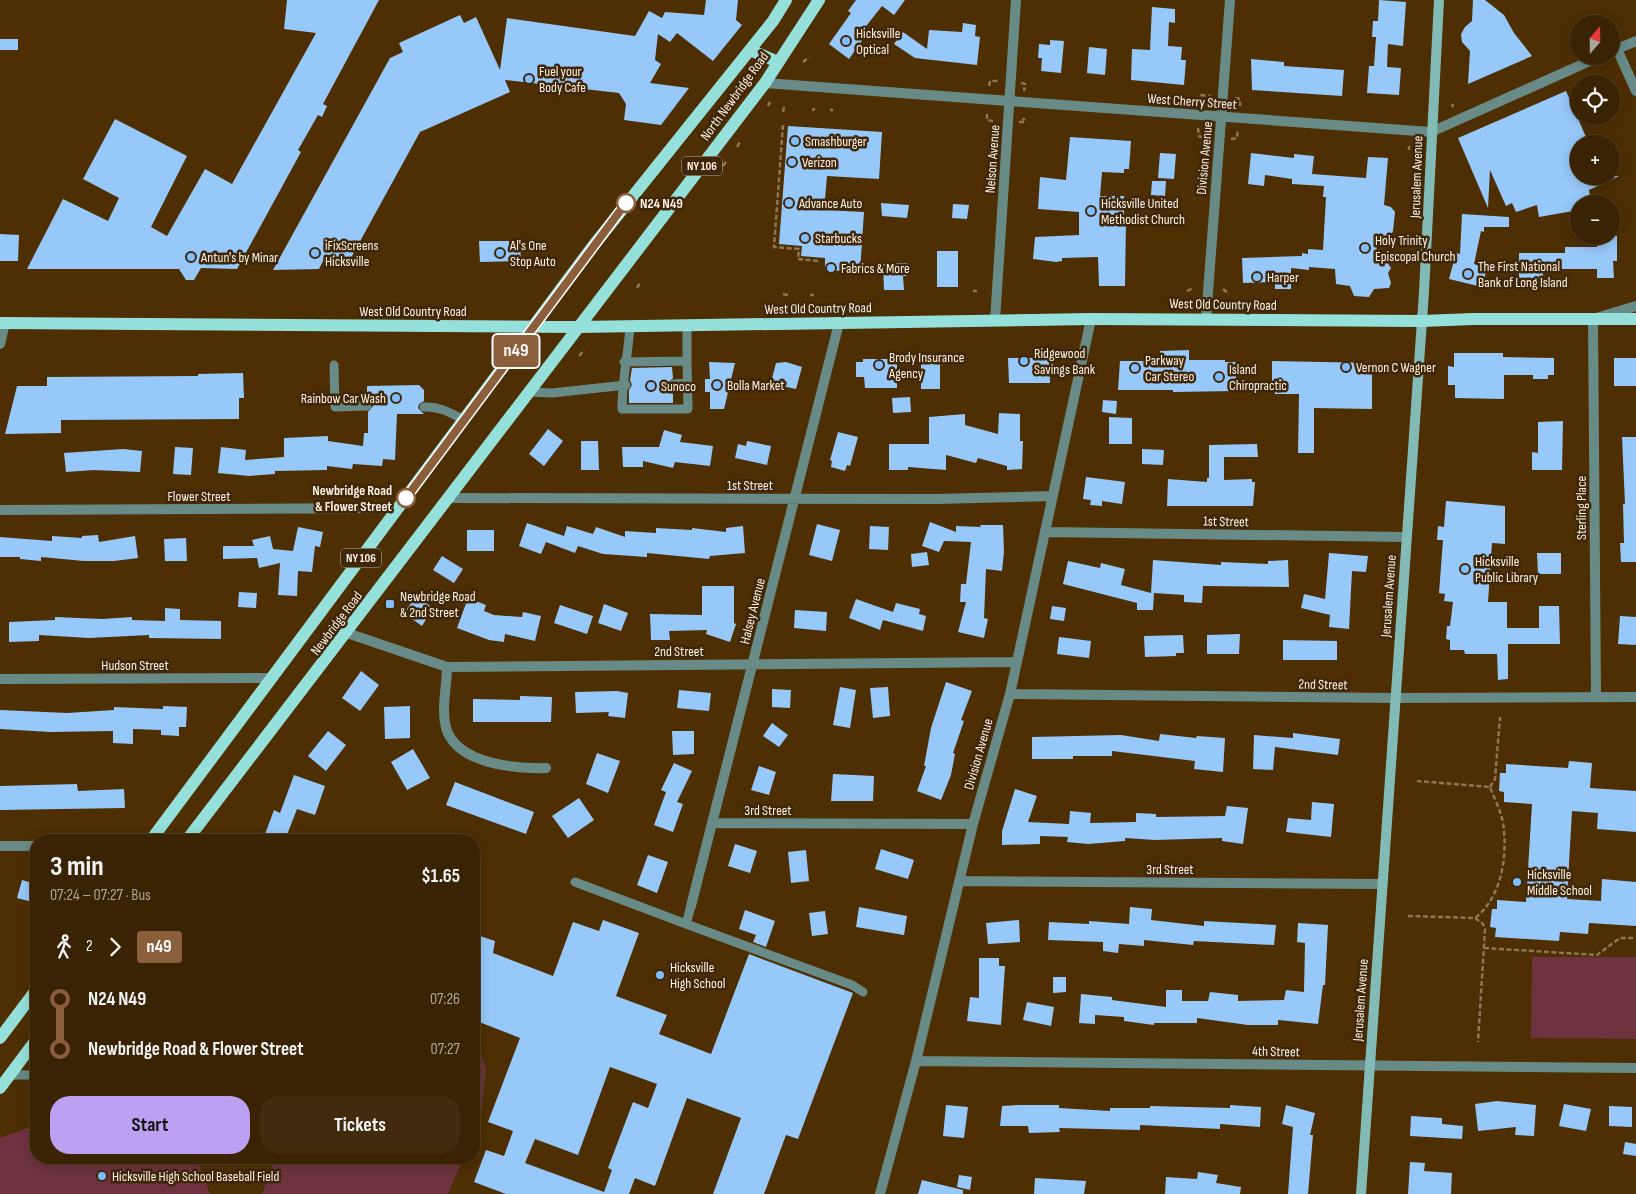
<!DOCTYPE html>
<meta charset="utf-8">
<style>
:root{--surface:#3a2302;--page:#412b0c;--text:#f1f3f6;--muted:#aba499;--line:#544024;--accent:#bca0f2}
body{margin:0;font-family:"Sofia Sans Condensed",sans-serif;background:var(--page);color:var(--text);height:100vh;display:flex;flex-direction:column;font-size:19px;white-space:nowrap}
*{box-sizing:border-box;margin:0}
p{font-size:16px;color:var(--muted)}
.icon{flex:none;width:28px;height:28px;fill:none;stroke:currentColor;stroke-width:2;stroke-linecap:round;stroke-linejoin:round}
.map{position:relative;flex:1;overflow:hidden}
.details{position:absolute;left:30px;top:834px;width:450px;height:330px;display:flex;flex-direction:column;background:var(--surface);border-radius:20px;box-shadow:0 2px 12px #0003,0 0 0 1px var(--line)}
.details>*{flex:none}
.badge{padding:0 10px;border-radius:4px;font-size:18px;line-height:32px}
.needle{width:32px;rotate:20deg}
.controls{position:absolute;left:1570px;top:15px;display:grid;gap:10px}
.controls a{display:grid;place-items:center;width:50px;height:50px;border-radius:50%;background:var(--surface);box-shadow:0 2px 12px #0003,0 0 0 1px var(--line);font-size:25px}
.map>.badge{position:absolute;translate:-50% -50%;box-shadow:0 0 0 2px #fff}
.legs{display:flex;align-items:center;gap:8px;height:55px;padding:0 20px;font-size:16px}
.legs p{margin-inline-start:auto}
.overview{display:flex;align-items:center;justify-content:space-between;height:85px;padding:0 20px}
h1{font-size:28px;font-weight:700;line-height:38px}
.cta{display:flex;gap:10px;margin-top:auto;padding:10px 20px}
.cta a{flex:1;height:58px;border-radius:20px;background:var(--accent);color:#111;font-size:20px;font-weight:700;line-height:58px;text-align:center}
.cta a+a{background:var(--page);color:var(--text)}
ul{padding:0 20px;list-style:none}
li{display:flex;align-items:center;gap:18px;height:50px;font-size:19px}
li i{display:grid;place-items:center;width:8px;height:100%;margin:0 6px;background:currentColor}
li i::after{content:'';width:12px;height:12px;margin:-6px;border:4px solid;border-radius:50%;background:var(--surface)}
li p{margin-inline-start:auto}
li:first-child i{background:linear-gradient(#0000 50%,currentColor 0)}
li:last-child i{background:linear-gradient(currentColor 50%,#0000 0)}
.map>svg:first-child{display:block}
.green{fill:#6e333f}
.building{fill:#96c8fa;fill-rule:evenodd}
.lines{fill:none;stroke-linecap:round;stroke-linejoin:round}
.path{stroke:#8f7654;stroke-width:2.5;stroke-dasharray:5 2.5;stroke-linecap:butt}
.service{stroke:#688b88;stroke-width:9}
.minor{stroke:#688b88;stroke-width:10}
.secondary{stroke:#82bbb6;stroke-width:10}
.primary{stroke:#95e0da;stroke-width:12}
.line-1-casing{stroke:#fff;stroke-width:11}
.line-1{stroke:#8b5e3c;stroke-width:8}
.poi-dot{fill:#80bdfa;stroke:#3e270b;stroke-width:2}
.stop-1-dot{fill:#fff;stroke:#8b5e3c;stroke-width:2.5}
.labels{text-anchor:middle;stroke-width:5;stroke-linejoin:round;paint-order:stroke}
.shield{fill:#3e270b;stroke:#c4b3a0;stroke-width:1}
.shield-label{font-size:12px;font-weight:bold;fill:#feefe0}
.poi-label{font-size:14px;fill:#feefe0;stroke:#3e270b;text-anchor:start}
.street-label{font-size:14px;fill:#feefe0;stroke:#3e270b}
.stop-label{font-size:14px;font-weight:bold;fill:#feefe0;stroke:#3e270b;text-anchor:start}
</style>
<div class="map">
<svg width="1636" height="1194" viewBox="0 0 1636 1194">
<rect width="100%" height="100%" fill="#4e2f03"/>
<path class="green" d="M1532 957H1636V1039L1531 1038Z
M474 1036 486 1068 481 1115 474 1132Z
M36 1125V1158H196L210 1194H0V1138Z
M275 1158H463L448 1194H262Z"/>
<path class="building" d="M287 0H379L323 104 327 106 322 117 318 115 298 150 301 152 237 269 201 268 194 280H186L179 269H27L63 199 108 221 119 198 83 179 115 119 187 156 151 227 167 236 205 169 232 184 316 33 284 29Z
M706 0H738L736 20 742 25 713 61 677 33 670 42 658 34 655 60 661 64 650 83 689 88 661 125 624 120 626 104 619 93 505 80 510 92 420 132 347 265 339 268 324 259 319 269 273 270 390 58 403 52 399 43 460 15 464 23 476 17 500 70 507 18 635 36 649 11 662 18 665 12 704 15Z
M856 0H905L894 15 882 6 859 35 864 38 849 59 829 44 851 13 848 11Z
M1379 0 1406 2 1403 46 1388 44 1387 67 1401 68 1399 95 1367 93 1369 66H1374L1376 37H1372L1373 21H1378Z
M1473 0H1485L1504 15 1514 33 1532 56 1468 84 1470 51 1462 42 1461 34 1465 27 1472 21Z
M1152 7 1175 9V23L1169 22 1168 46 1182 47 1181 60H1186L1184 85 1131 80 1132 49 1150 50Z
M963 23 976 25 975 36 980 37 977 65 915 58 894 44 903 32 927 49 929 30 962 32Z
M0 39H18V50H0Z
M1050 40 1064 41 1061 73 1041 71 1042 58H1038L1039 44 1050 45Z
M1089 47 1107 49 1105 75 1087 73Z
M1251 59 1284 62V66L1344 70 1342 96 1252 90Z
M1566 91 1589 144H1579V176H1619L1589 190 1591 204H1579V210L1539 217 1537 205 1516 212 1512 203 1506 206 1490 170 1488 208 1458 138Z
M788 126 882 132 879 179 827 176 824 210 864 212 860 272 825 270V258L801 256 802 246 779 244Z
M1070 137 1131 141 1129 169H1124V173L1102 172 1100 196H1124V221L1126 220 1125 286H1099L1098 257 1062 258V261L1056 262 1033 259 1035 237 1079 235V212L1038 209 1040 177 1066 180Z
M1160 153 1176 154 1174 179 1158 178Z
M1251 153 1294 158V154L1314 156 1312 174 1366 178 1368 157 1388 158 1384 205 1391 207 1395 212 1393 231 1390 237H1377L1376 262H1387L1391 268 1388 273 1391 283 1389 288 1374 289 1369 297 1354 296 1350 286 1336 284 1335 269 1309 267V270L1291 268V289H1275V282L1243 283 1242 258 1302 256V253L1308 254V249L1323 250 1326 197H1323L1324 186 1292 184V179L1265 175 1264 186 1248 184Z
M1152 181H1166L1165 196 1151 195Z
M881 203 909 205 907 218 882 216Z
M953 204 969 205 967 219 952 218Z
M1462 214 1509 217V227H1484V232L1481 231 1474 264 1487 268 1482 287 1449 279 1456 253 1460 254Z
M0 234 19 235 18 261H0Z
M1597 236H1617V261H1613L1614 278H1597V269H1543V278H1519V253H1565V247H1597Z
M479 241H509V244H520L521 261 480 262Z
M937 251H958V287H937Z
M907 263V276H903L904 290H884L883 264Z
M1189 350V360H1225V362H1236V391L1173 392V390H1118L1120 361H1160V351Z
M1454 353H1503V357L1554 358V375H1548V379H1533V375H1504V399L1455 398V385H1448V366L1454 367Z
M1008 358H1049L1050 383H1009Z
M1614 358H1636V386H1614Z
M863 359H890V362H897V388H865L864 377H856V362H863Z
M921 361H940V389H921Z
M1272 361 1372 363V409L1314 408V453H1298L1299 394H1275V389H1272Z
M709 362 735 363 724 409H710V392H705V379H710Z
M786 362 802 367 796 389 782 386 781 389 770 386 776 363Z
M672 367 673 378 667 384 673 390V403H629V390L632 385 630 380 632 368Z
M243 373 244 398H239V419L61 420V433L5 434 17 386H47V377L198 376V374Z
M419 385 424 390V401L419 404 418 408 424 414H397L395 460 383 459 382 466 353 464 352 469 327 466V470L275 471V474L249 476 218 473 221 447 246 450 245 460 284 457V438L328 436V441L363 446 364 433H368V412L373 406 372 402 367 400V386Z
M910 397 911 412 893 413 892 398Z
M1103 400 1117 401 1116 414 1102 412Z
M999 413 1020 414V441H1023L1022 469 1007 470V466L978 458 976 463 946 455V470L908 467V470H889V444H929V417L965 414V425L998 434Z
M1109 417 1132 418V444H1109Z
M1563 421 1562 470H1532V452L1538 453V422Z
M548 429 563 441 544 466 529 454Z
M664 430 682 435 680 442 713 446 710 466 675 462 673 468 643 461V467H623L622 447H659Z
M838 432 858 437 850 466 847 465 845 471 831 467 832 461 830 460Z
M1622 437H1636V562H1621L1620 543H1624L1623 504H1625Z
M581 441H598L599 470H581Z
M747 441 771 446 767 465 735 458 738 444 746 446Z
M1257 444 1258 457H1224V480L1252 479V482H1255L1253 506H1167L1168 479 1207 482V478H1209V445Z
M175 447 193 448 191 475 173 474Z
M123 449 142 451 140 472 94 470 66 472 64 453Z
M1142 449 1164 450 1163 465 1142 464Z
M1086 477 1125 482 1122 504 1102 501V506L1090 505 1091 500 1083 499Z
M1446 501 1505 506V544L1492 543 1488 602H1507V628H1539V606H1559L1560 644H1508V679L1498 680 1497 654H1465L1464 650H1450V640L1446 639 1447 626H1450L1453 602 1444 601 1445 594 1439 593 1443 540H1437L1438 526 1444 527Z
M930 522 956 532V526L981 527 980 525H1003L1004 552 1002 571 986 569 984 618 988 619 984 638 958 632 966 602H960L961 584H966L971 542 944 541 939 552 922 546Z
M527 523 564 536 567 526 593 534 596 527 625 537V531L656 533V528L692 530V528L726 532V528L743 526 745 553 710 556 709 559 647 553V557L603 554 578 546 575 553 546 542 541 554 519 546Z
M817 524 840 530 832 561 809 555Z
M870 526 889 527 888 550 869 549Z
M298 527 323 532 320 547 315 546 312 572 298 571 297 596 278 595 280 563 259 568 257 558 223 559V546H254L252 540 270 536 273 549 293 551Z
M467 530H494V551H467Z
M98 535 99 542 135 536 138 558 114 561H84L41 557V561L20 559V557H0V537L52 541V536L82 538V536Z
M186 538 187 561H165L164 539Z
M927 552 929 565 912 567 911 554Z
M1329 553 1368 556 1366 572 1352 571 1349 629 1329 627 1330 615 1301 608 1304 594 1325 599Z
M1537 553H1561V574H1538Z
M442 556 463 569 454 583 433 570Z
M1153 560 1221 565V562L1268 564V561L1288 560 1289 587 1203 586 1202 603 1184 602V595L1154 593 1153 610H1137V603L1063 584 1068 561 1100 568 1101 563 1125 569 1121 585 1151 593Z
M702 586H734V623L736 624 730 642 706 634 707 630 669 631 670 640H651L650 614 702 615Z
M239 592 257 593 256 608 238 607Z
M416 596 433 608 422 626 404 613Z
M468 598 486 605 484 611 494 615 522 617 523 612 541 616 535 641 505 634 504 642 489 640 457 628Z
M856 599 893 612 896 603 920 609 919 614 926 616 923 631 883 620 880 630 849 618Z
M604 604 628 613 621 631 598 623Z
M560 605 593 616 587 634 554 623Z
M1052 606 1066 608 1064 621 1050 619Z
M165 608 180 609V620L221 621V639L149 638V635L89 638 39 635V641L9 642V622L55 620V617L102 619 132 617V620L165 621Z
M795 610 827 612 826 631 794 628Z
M1620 616 1636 617V645L1618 644Z
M1240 634 1239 654H1207V635Z
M1183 635 1184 653H1176V656L1145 657 1144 636Z
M1059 637 1091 641 1089 658 1057 654Z
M1283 640 1337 641V660H1283Z
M361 671 379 685 360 711 342 698Z
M946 682 972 691 961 720 964 721 953 753 955 754 951 775 941 800 917 791 926 766H924L931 728Z
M840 687 856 690 850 728 833 725Z
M888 687 890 716 873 718 870 688Z
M772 689 791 690 790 708 772 707Z
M679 690 711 693 709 711 677 708Z
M617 691 628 693 625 718 608 716 609 712 576 713 575 692Z
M520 696 552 697 551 722H473V699L520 700Z
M163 706 187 707 186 727H179V736L161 735V730L133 729V744L113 743V731L50 732 0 729V710L67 713 114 710V707L163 709Z
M410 706V738L385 739 384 707Z
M772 723 788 735 779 747 763 736Z
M328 731 346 745 326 771 308 756Z
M672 731H694V754L673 755Z
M1293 733 1340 739 1338 755 1275 747 1273 770 1253 769 1254 735 1293 738Z
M1160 734 1196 738 1197 736 1225 738 1223 772 1194 769 1195 761 1112 751V756H1073V759H1032V737L1121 735 1159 741Z
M413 749 430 778 407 790 391 762Z
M597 753 620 761 608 793 586 784Z
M1569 761 1592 763 1590 788 1636 791V832L1597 829 1598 813 1572 811 1567 899 1601 901 1602 879 1636 882V926L1589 923 1588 934 1560 932 1559 941 1495 937 1496 928 1490 927 1492 909H1497V900L1526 902 1532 804 1504 802V792L1499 791 1500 773H1506V764L1568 768Z
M674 763 692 771 677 802 683 804 673 832 654 825 666 792 661 790Z
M759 766 776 772 769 795 751 790Z
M833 774 874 776 873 801H831Z
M294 775 325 786 315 815 297 809 285 840H273L264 837 274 810 280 813Z
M455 782 534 812 526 834 446 805Z
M77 784 78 791 124 789 125 808 0 810V786Z
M1015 789 1037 796 1028 822 1069 824 1070 811 1091 813 1090 823 1136 822V813L1156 814V817L1225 816 1227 806 1248 808 1243 844 1222 841V838L1155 840 1125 838V841L1088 844 1067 842 1068 837 1040 836V844L1002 845V831Z
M579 798 594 820 568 838 552 816Z
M1312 802 1334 804 1331 837 1286 832 1288 818 1311 820Z
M735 844 757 851 750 873 728 866Z
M881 849 914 860 908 879 875 869Z
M806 850 809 881 791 883 788 852Z
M648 855 668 862 657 893 637 885Z
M22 880 36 884V903L17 898Z
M859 907 907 916 904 935 856 927Z
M1130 907 1152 909 1151 920 1204 926V921L1276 925 1274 945 1194 941 1193 945 1144 940V946L1119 944 1118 953 1103 951V942L1048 940 1049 922 1089 924V921L1129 924Z
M745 910 775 921 766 947 753 942 756 935 739 929Z
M825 911 828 934 812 936 809 913Z
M603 920 639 933 616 996 667 1015 659 1034 711 1054 749 954 853 993 798 1139 786 1135 764 1194H713L741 1118 687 1098 655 1186 635 1178 629 1194H506L474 1182 486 1150 504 1156 513 1131 488 1122 520 1038 474 1020V934L495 941 493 953 553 976 573 922 599 931ZM610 1067 657 1084 648 1108 633 1102 608 1168 612 1170 604 1192 525 1163 535 1139 578 1155Z
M1019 920 1020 942 988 944 986 923Z
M1298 923 1328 925 1325 985H1323L1318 1024 1278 1020V1025H1248L1197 1018V1023H1154V1025L1124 1021V1017L1095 1015V1024L1079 1023 1081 994 1112 997V1000L1166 1007V990H1182V1001H1208L1210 992 1238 995V1001L1284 1000 1286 990 1304 992 1305 943 1297 942Z
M979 958H999V966H1005L1001 1025 967 1021 970 997 979 998Z
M1053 977H1066V992L1053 993Z
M1027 1002 1054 1007 1051 1026 1023 1020Z
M1497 1101 1536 1105 1534 1136 1515 1135 1516 1127 1478 1131 1475 1104Z
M1564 1104 1591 1109 1586 1131 1559 1126Z
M946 1105 968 1107 964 1138 943 1136Z
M1018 1105H1059V1108L1110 1111V1108H1150V1106L1230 1108V1105L1261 1107 1260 1127 1220 1124V1129L1140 1125V1130L1059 1128 1060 1132 1029 1133 1028 1126H1000L1002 1106Z
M1286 1105 1315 1113 1310 1135H1313L1308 1194H1288L1293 1127 1282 1124Z
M1609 1106 1632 1107V1127L1609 1126Z
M1411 1116 1442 1118V1124L1463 1126 1462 1139 1410 1136Z
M1625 1142 1636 1144V1156L1623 1154Z
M1410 1162 1425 1163 1424 1171 1452 1173 1451 1194H1408Z
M1198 1172 1218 1175 1216 1183 1241 1187 1240 1194H1165L1166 1177 1197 1179Z
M959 1175 972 1177 970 1190 957 1187Z
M1035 1178 1086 1181 1084 1194H1034Z
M922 1180 963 1190V1194H918Z"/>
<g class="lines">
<path class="path" d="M803 62 809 57
M1021 83 1025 84 1024 91
M989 86 990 81H998
M1235 98 1240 99V106
M1201 102 1200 95 1211 96
M768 106 770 102
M1452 107 1453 104
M812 110 815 109
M830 110H833
M783 112 784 107
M987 114V120L993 121
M1019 122H1025L1023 118
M783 125 774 247 799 249 798 259 819 261
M1198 128 1199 136 1207 139
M1231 139 1237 138 1238 129
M737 147 740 142
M1409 150V146
M723 166 726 162
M637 288 640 283
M1223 289 1229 294
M973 291H977
M1187 291 1193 288
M783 294 788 295
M810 295H814
M579 356 584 350
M1490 787 1495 779 1500 717
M1408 916 1475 918C1502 897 1508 855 1503 823 1501 811 1494 798 1490 787L1417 781
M1475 918 1483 924 1485 929 1478 1042
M1484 948 1597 955 1620 938H1636"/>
<path class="service" d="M687 361V325
M624 362 687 361 688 409H622C622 381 628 355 630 327
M334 365 335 407 367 406
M673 384 687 383
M529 392 552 393 626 385
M424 407C439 406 451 413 464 420
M575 882 686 924
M691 906 686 924 852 985 863 992
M10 1075H36"/>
<path class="minor" d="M1617 49 1636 91
M1612 51 1636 41
M765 83 1431 132 1601 56
M1206 319 1230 0
M995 320 1016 0
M0 344 5 323
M448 498 936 499 1053 496
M0 510 399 508
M1045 532 1406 537
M347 633 447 667 1017 662
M447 667C447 686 441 709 446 728 457 764 515 769 546 768
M0 679 269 678
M1010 694 1394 698 1636 697
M1596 696 1593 319 1636 306
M713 823 973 824
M0 846H36
M959 881 1382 884
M691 906 839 323
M916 1061 1636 1068
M880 1194 916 1061 973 824 1010 694 1091 319"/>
<path class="secondary" d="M1361 1194 1424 292 1439 0"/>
<path class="primary" d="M750 50 778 62
M0 323 579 327 1091 319 1422 321 1473 319H1636
M151 840 593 246 773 21 786 0
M187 840 765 83 819 0
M0 1038 36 990
M0 1088 36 1040"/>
</g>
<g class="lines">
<defs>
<path id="line-1" d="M406 498 626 203"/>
</defs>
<use href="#line-1" class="line-1-casing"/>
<use href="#line-1" class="line-1"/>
</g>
<g class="poi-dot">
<circle cx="846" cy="41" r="5"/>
<circle cx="529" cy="79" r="5"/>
<circle cx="795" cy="141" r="5"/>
<circle cx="792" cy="162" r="5"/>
<circle cx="789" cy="203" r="5"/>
<circle cx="1091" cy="211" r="5"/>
<circle cx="805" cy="238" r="5"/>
<circle cx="1365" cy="248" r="5"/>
<circle cx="315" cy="253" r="5"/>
<circle cx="500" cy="253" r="5"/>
<circle cx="191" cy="257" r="5"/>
<circle cx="831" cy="268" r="5"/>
<circle cx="1468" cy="274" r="5"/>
<circle cx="1257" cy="277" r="5"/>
<circle cx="1024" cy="361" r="5"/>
<circle cx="879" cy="365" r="5"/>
<circle cx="1346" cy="367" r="5"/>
<circle cx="1135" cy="368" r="5"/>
<circle cx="1219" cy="377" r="5"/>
<circle cx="717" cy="385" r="5"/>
<circle cx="651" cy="386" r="5"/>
<circle cx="396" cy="398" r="5"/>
<circle cx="1465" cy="569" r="5"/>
<rect x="385" y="599" width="10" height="10" rx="2.5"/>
<circle cx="1517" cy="882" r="5"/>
<circle cx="660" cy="975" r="5"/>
<circle cx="102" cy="1176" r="5"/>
</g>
<g class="stop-1-dot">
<circle cx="626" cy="203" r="9"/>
<circle cx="406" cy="498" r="9"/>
</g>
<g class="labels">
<g class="shield">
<rect x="682" y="156.5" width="40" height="19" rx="4"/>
<rect x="341" y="548.5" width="40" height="19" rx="4"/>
</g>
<g class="shield-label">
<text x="702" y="170">NY 106</text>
<text x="361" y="562">NY 106</text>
</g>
<g class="poi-label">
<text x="856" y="38">Hicksville<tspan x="856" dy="16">Optical</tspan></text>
<text x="539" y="76">Fuel your<tspan x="539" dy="16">Body Cafe</tspan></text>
<text x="805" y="146">Smashburger</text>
<text x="802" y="167">Verizon</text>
<text x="799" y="208">Advance Auto</text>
<text x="1101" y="208">Hicksville United<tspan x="1101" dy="16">Methodist Church</tspan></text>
<text x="815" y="243">Starbucks</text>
<text x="1375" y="245">Holy Trinity<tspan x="1375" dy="16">Episcopal Church</tspan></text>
<text x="325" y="250">iFixScreens<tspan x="325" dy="16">Hicksville</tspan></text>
<text x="510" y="250">Al's One<tspan x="510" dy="16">Stop Auto</tspan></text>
<text x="201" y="262">Antun's by Minar</text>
<text x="1478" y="271">The First National<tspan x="1478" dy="16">Bank of Long Island</tspan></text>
<text x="841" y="273">Fabrics &amp; More</text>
<text x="1267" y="282">Harper</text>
<text x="1034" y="358">Ridgewood<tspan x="1034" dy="16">Savings Bank</tspan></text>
<text x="889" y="362">Brody Insurance<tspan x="889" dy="16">Agency</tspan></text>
<text x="1145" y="365">Parkway<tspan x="1145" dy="16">Car Stereo</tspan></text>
<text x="1356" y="372">Vernon C Wagner</text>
<text x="1229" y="374">Island<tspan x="1229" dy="16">Chiropractic</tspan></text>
<text x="727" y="390">Bolla Market</text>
<text x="661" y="391">Sunoco</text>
<text x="386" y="403" text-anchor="end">Rainbow Car Wash</text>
<text x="1475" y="566">Hicksville<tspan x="1475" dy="16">Public Library</tspan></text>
<text x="400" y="601">Newbridge Road<tspan x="400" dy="16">&amp; 2nd Street</tspan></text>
<text x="1527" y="879">Hicksville<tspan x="1527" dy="16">Middle School</tspan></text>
<text x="670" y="972">Hicksville<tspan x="670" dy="16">High School</tspan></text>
<text x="112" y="1181">Hicksville High School Baseball Field</text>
</g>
<g class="street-label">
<text transform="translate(734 96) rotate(-54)" y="5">North Newbridge Road</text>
<text transform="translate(1192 101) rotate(4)" y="5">West Cherry Street</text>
<text transform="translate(1204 158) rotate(-85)" y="5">Division Avenue</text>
<text transform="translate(992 159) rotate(-86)" y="5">Nelson Avenue</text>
<text transform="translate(1416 177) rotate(-88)" y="5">Jerusalem Avenue</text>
<text transform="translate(1223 304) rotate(1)" y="5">West Old Country Road</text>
<text transform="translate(818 308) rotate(-1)" y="5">West Old Country Road</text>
<text x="413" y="316">West Old Country Road</text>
<text x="750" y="490">1st Street</text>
<text x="199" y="501">Flower Street</text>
<text transform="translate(1581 508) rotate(-90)" y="5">Sterling Place</text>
<text transform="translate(1226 521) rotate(1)" y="5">1st Street</text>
<text transform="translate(1388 596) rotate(-86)" y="5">Jerusalem Avenue</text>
<text transform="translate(752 611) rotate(-76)" y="5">Halsey Avenue</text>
<text transform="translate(336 623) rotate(-53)" y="5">Newbridge Road</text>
<text x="679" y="656">2nd Street</text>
<text x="135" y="670">Hudson Street</text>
<text transform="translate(1323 684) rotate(1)" y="5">2nd Street</text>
<text transform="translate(978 754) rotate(-74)" y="5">Division Avenue</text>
<text x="768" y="815">3rd Street</text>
<text x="1170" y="874">3rd Street</text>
<text transform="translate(1360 1000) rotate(-86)" y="5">Jerusalem Avenue</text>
<text transform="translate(1276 1051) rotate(1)" y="5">4th Street</text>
</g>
<g class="stop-label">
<text x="640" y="208">N24 N49</text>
<text x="392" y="495" text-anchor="end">Newbridge Road<tspan x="392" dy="16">&amp; Flower Street</tspan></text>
</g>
</g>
</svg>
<div class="controls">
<a><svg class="needle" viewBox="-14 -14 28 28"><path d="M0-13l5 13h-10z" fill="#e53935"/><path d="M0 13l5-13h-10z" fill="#aba499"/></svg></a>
<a><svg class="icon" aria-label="locate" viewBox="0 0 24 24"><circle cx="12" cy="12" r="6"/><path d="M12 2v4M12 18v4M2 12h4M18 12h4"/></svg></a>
<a>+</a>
<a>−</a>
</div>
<b class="badge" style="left:516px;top:351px;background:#8b5e3c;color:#fff">n49</b>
<section class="details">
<div class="overview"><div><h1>3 min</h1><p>07:24 – 07:27 · Bus</p></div><b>$1.65</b></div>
<div class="legs"><svg class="icon" aria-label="walk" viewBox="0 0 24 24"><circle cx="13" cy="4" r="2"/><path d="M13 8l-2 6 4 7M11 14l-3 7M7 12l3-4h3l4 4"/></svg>2<svg class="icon" aria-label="forward" viewBox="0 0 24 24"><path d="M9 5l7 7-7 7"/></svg><b class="badge" style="background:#8b5e3c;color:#fff">n49</b></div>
<ul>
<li><i style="color:#8b5e3c"></i><b>N24 N49</b><p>07:26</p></li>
<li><i style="color:#8b5e3c"></i><b>Newbridge Road &amp; Flower Street</b><p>07:27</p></li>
</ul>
<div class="cta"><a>Start</a><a>Tickets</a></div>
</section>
</div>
